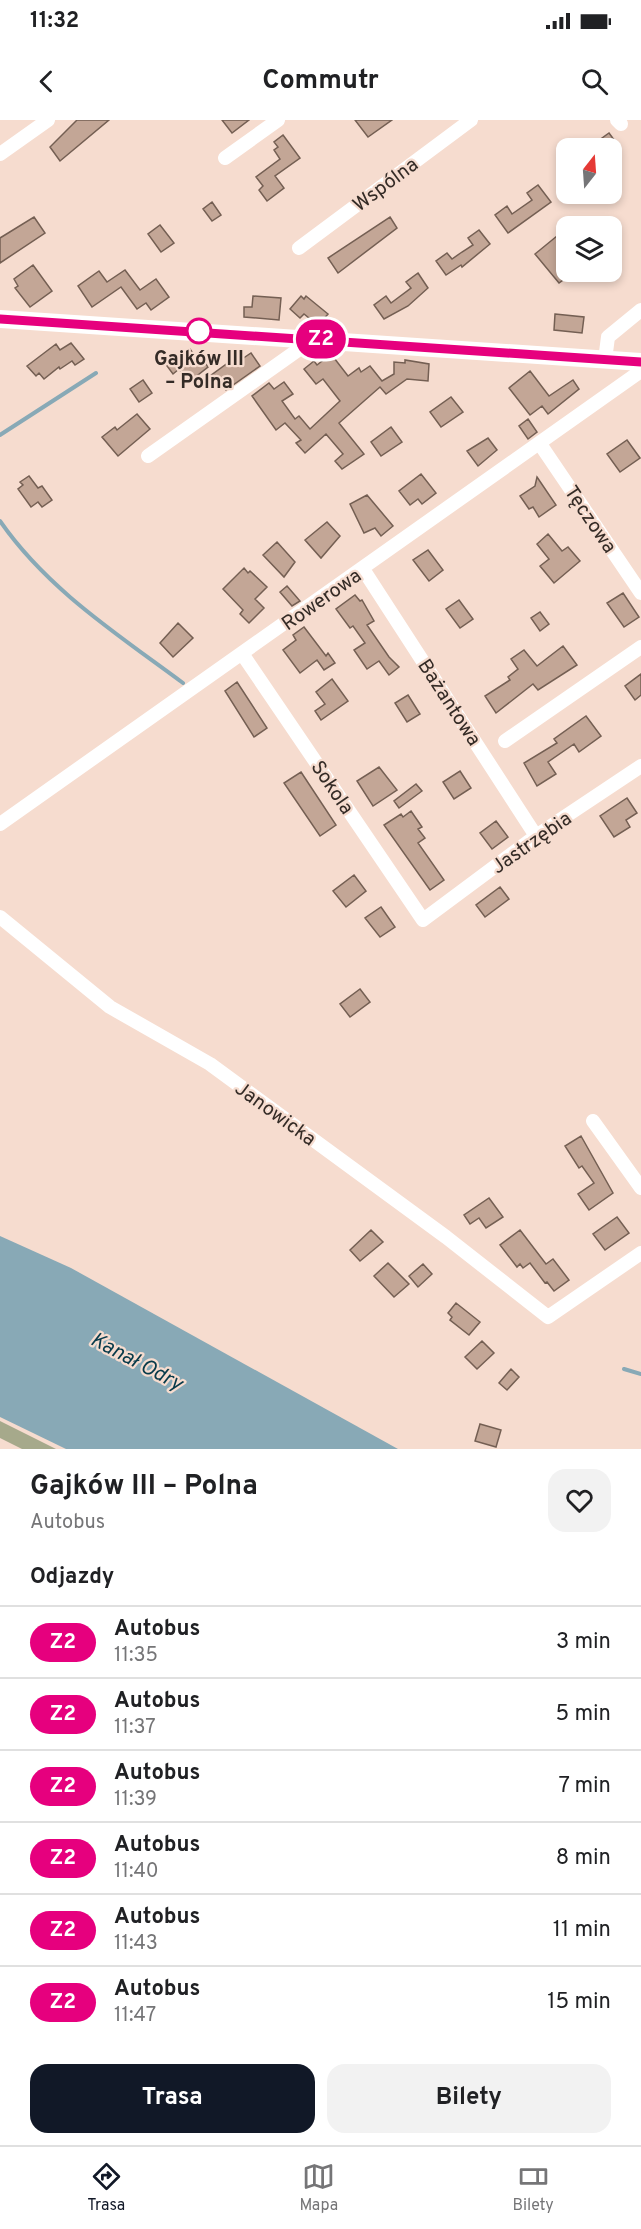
<!DOCTYPE html>
<html lang="pl">
<meta charset="utf-8">
<style>
:root{--surface:#fff;--page:#f2f2f2;--text:#202124;--muted:#757577;--line:#e0e0e0;--accent:#111827}
body{margin:0;font-family:Overpass,sans-serif;background:var(--page);color:var(--text);height:100vh;display:flex;flex-direction:column;font-size:22px;white-space:nowrap}
*{box-sizing:border-box;margin:0}
p{font-size:20px;color:var(--muted)}
.icon{flex:none;width:33px;height:33px;fill:none;stroke:currentColor;stroke-width:2;stroke-linecap:round;stroke-linejoin:round}
.map{position:relative;height:1329px;overflow:hidden}
.details{display:flex;flex-direction:column;background:var(--surface);flex:1}
.details>*{flex:none}
.badge{padding:0 12px;border-radius:20px;font-size:21px;line-height:39px}
.needle{width:39px;rotate:17deg}
.controls{position:absolute;left:556px;top:18px;display:grid;gap:12px}
.controls a{display:grid;place-items:center;width:66px;height:66px;border-radius:12px;background:var(--surface);box-shadow:0 3px 9px #0003;font-size:30px}
.map>.badge{position:absolute;translate:-50% -50%;box-shadow:0 0 0 3px #fff}
h2{padding:0 30px;font-size:22px;line-height:54px}
.round{display:grid;place-items:center;flex:none;width:63px;height:63px;border-radius:18px;background:var(--page)}
.headline{display:flex;align-items:center;justify-content:space-between;height:102px;padding:0 30px}
h1{font-size:28px;font-weight:700;line-height:45px}
.action{display:flex;gap:12px;margin-top:auto;padding:12px 30px}
.action a{flex:1;height:69px;border-radius:18px;background:var(--accent);color:#fff;font-size:24px;font-weight:700;line-height:69px;text-align:center}
.action a+a{background:var(--page);color:var(--text)}
ul{padding:0;list-style:none}
li{display:flex;align-items:center;gap:18px;height:72px;padding:0 30px;border-top:2px solid var(--line)}
li div{flex:1}
li b{display:block;font-size:22px}
li em{font-style:normal}
li .badge{min-width:66px;font-weight:700;text-align:center}
.status{display:flex;justify-content:space-between;align-items:center;height:42px;padding:0 30px;background:var(--surface);direction:ltr}
.status svg{height:16px;fill:currentColor}
header{display:flex;justify-content:space-between;align-items:center;height:78px;padding:0 30px;background:var(--surface);font-size:27px;font-weight:700}
.tabs{display:flex;justify-content:space-around;align-items:center;height:84px;border-top:2px solid var(--line);background:var(--surface);font-size:16px;color:var(--muted)}
.tabs a{display:grid;justify-items:center;gap:3px}
.tabs .active{color:var(--accent)}
.map>svg:first-child{display:block}
.forest{fill:#a6a98b}
.water{fill:#88a9b6}
.lines{fill:none;stroke-linecap:round;stroke-linejoin:round}
.stream{stroke:#88a9b6;stroke-width:4}
.building{fill:#c3a696;stroke:#745f53;stroke-width:1.5}
.street{stroke:#fff;stroke-width:14}
.secondary{stroke:#fff;stroke-width:18}
.line-casing{stroke:#fff;stroke-width:14}
.line{stroke:#e6007e;stroke-width:9}
.stop-dot{fill:#fff;stroke:#e6007e;stroke-width:3}
.labels{text-anchor:middle;stroke-width:4.5;stroke-linejoin:round;paint-order:stroke}
.street-label{font-size:20px;fill:#342b26;stroke:#f6dccf}
.stop-label{font-size:20px;font-weight:bold;fill:#342b26;stroke:#f6dccf}
.water-label{font-size:21px;font-style:italic;fill:#073a4a;stroke:#f6dccf}
</style>
<div class="status"><b>11:32</b><svg viewBox="0 0 49 12"><path d="M0 12V9h3v3zM5 12V6h3v6zM10 12V3h3v9zM15 12V0h3v12zM26 1h20v11H26zM47 4h2v5h-2z"/></svg></div>
<header><svg class="icon" aria-label="back" viewBox="0 0 24 24"><path d="M15 5l-7 7 7 7"/></svg>Commutr<svg class="icon" aria-label="search" viewBox="0 0 24 24"><circle cx="10" cy="10" r="6"/><path d="M15 15l6 6"/></svg></header>
<div class="map">
<svg width="641" height="1329" viewBox="0 0 641 1329">
<rect width="100%" height="100%" fill="#f6dccf"/>
<path class="forest" d="M0 1301 56 1329H22L0 1318Z"/>
<path class="water" d="M0 1116 71 1148 398 1329H66L0 1297Z"/>
<g class="lines">
<path class="stream" d="M0 315 96 253
M0 401C47 469 117 514 183 563
M624 1249 641 1254"/>
</g>
<path class="building" d="M77 0H109L60 41 50 27Z
M222 0H249L232 13Z
M355 0H392L368 17Z
M609 13 620 28H603L598 21Z
M283 15 300 38 275 56 284 68 267 81 259 70 263 66 256 57 280 39 274 30 278 27 274 22Z
M538 65 551 82 508 113 495 95 507 86 512 94 532 80 527 73Z
M212 82 221 95 212 101 203 89Z
M34 97 45 113 0 143V118Z
M390 97 397 108 338 153 328 138Z
M160 105 174 123 161 132 148 114Z
M479 110 490 124 462 147 461 145 446 155 436 141 447 133 452 139 462 132 473 125 468 118Z
M557 116 564 125 558 130 567 141V157L559 163 535 134Z
M33 145 52 171 30 187 15 168 18 166 14 159Z
M125 150 140 170 156 159 169 177 151 190 146 183 137 189 121 167 92 187 78 166 99 151 107 162Z
M418 153 428 168 408 186 384 199 374 185 386 176 391 183 411 168 406 162Z
M253 176 281 178 279 200 244 197V187H252Z
M301 176 304 179 306 176 328 194 321 202 317 199 314 202 304 194 300 198 290 189Z
M555 194 584 197 582 213 554 210Z
M71 223 84 239 75 245 72 241 60 249 59 247 44 259 39 253 36 256 27 246 56 224 60 230Z
M190 229 198 241 202 238 208 247 189 262 179 249 173 254 167 246Z
M251 233 260 246 226 270 222 265 218 267 210 256 236 237 239 241Z
M331 234 348 256 359 248 361 252 370 246 382 261 394 254V242L405 243V240L429 244 428 261 407 259 386 274 380 267 339 303 364 334 342 349 335 341 343 334 326 314 305 333 296 323 301 320 285 303 276 310 252 276 269 263 274 269 284 262 293 274 282 281 295 299 299 296 310 309 340 281 323 259 316 264 304 249 314 241 317 245Z
M530 251 549 276 573 260 579 269 548 294 542 286 530 295 509 268Z
M143 260 152 273 139 282 130 269Z
M451 277 463 292 441 307 430 292Z
M137 294 150 309 118 336 102 317 115 307 117 310Z
M528 299 537 312 528 319 519 306Z
M391 307 402 322 381 336 371 322Z
M488 318 497 330 478 346 467 331Z
M627 320 640 338 620 352 607 334Z
M421 354 436 373 422 384 418 379 410 385 399 371Z
M29 356 38 368 42 366 52 380 42 387 38 382 31 387 18 369 23 365 20 362Z
M537 357 556 385 539 397 533 387 529 389 520 376 535 366Z
M367 375 393 406 381 416 375 408 364 413 350 384Z
M327 402 340 416 321 438 305 420Z
M548 414 562 431 568 427 580 441 554 463 540 446 549 439 537 424Z
M277 422 295 442 284 457 263 435Z
M428 430 443 450 429 461 413 440Z
M244 448 248 453 250 451 267 467 255 479 264 488 249 503 240 494 243 490 223 469Z
M287 466 300 481 292 486 280 472Z
M623 473 639 497 624 507 607 483Z
M355 475 360 481 362 480 374 501 367 505 389 537 399 547 389 555 379 541 367 549 354 530 365 523 353 506 350 508 336 489Z
M459 480 473 499 460 508 446 489Z
M540 492 549 504 540 511 531 498Z
M178 503 193 518 173 537 160 523Z
M304 507 326 536 328 533 335 543 324 550 317 540 300 553 283 530 296 520 293 515Z
M563 526 577 545 538 570 533 564 496 593 485 576 510 560 508 557 518 549 511 539 524 530 537 546Z
M641 554V575L635 580 625 566Z
M332 559 348 581 321 600 315 591 325 584 316 572Z
M237 562 267 608 254 617 225 571Z
M408 575 420 594 407 602 395 583Z
M586 596 601 616 579 632 574 624 548 642 556 654 537 666 524 643 557 623 554 619Z
M379 647 397 670 373 686 357 661Z
M460 651 471 668 454 679 443 662Z
M301 652 336 705 320 716 284 663Z
M416 664 422 671 399 688 394 681Z
M627 678 637 693 626 700 630 707 614 717 600 696Z
M411 691 422 707 418 709 425 718 418 723 444 760 430 770 384 705 401 694 403 697Z
M496 701 508 717 492 729 480 713Z
M354 755 366 771 346 787 333 771Z
M500 767 509 779 485 797 476 785Z
M381 787 395 807 380 817 365 798Z
M360 869 370 882 350 897 340 884Z
M581 1016 613 1073 589 1090 578 1074 594 1063 582 1046 579 1048 565 1026Z
M489 1078 503 1097 486 1108 479 1098 470 1104 464 1095Z
M617 1097 629 1113 605 1130 593 1114Z
M371 1110 383 1122 360 1141 350 1130Z
M520 1110 546 1144 553 1139 569 1160 554 1171 547 1162 545 1163 530 1143 523 1148 520 1144 517 1147 500 1125Z
M388 1143 409 1164 394 1177 374 1156Z
M423 1144 432 1154 418 1167 409 1156Z
M456 1183 480 1202 469 1215 450 1200 452 1197 448 1193Z
M482 1221 494 1233 477 1249 465 1237Z
M511 1249 519 1257 507 1270 499 1263Z
M480 1304 501 1310 496 1327 475 1321Z"/>
<g class="lines">
<path class="street" d="M617 0 621 4
M0 34 48 0
M225 38 278 0
M299 128 471 0
M605 240 608 217 641 190
M540 324 641 473
M148 336 305 225 307 218
M363 449 536 716
M243 535 423 800 536 716 641 646
M505 621 641 527
M0 704 641 251
M0 797 110 887 210 944 446 1117 548 1197 641 1133
M593 1001 641 1068"/>
<path class="secondary" d="M0 199 641 242"/>
</g>
<g class="lines">
<defs>
<path id="line" d="M0 199 641 242"/>
</defs>
<use href="#line" class="line-casing"/>
<use href="#line" class="line"/>
</g>
<circle class="stop-dot" cx="199" cy="211" r="12"/>
<g class="labels">
<g class="street-label">
<text transform="translate(385 64) rotate(-37)" y="7">Wspólna</text>
<text transform="translate(591 399) rotate(56)" y="7">Tęczowa</text>
<text transform="translate(321 479) rotate(-35)" y="7">Rowerowa</text>
<text transform="translate(450 582) rotate(57)" y="7">Bażantowa</text>
<text transform="translate(333 667) rotate(56)" y="7">Sokola</text>
<text transform="translate(531 722) rotate(-35)" y="7">Jastrzębia</text>
<text transform="translate(276 993) rotate(36)" y="7">Janowicka</text>
</g>
<g class="stop-label">
<text x="199" y="245">Gajków III<tspan x="199" dy="23">– Polna</tspan></text>
</g>
<g class="water-label">
<text transform="translate(137 1241) rotate(28)" y="7">Kanał Odry</text>
</g>
</g>
</svg>
<div class="controls">
<a><svg class="needle" viewBox="-14 -14 28 28"><path d="M0-13l5 13h-10z" fill="#e53935"/><path d="M0 13l5-13h-10z" fill="#757577"/></svg></a>
<a><svg class="icon" aria-label="layers" viewBox="0 0 24 24"><path d="M12 4l9 5-9 5-9-5zM3 14l9 5 9-5"/></svg></a>
</div>
<b class="badge" style="left:321px;top:219px;background:#e6007e;color:#fff">Z2</b>
</div>
<section class="details">
<div class="headline"><div><h1>Gajków III – Polna</h1><p>Autobus</p></div><a class="round"><svg class="icon" aria-label="heart" viewBox="0 0 24 24"><path d="M12 20l-8-8c-3-5 5-10 8-4 3-6 11-1 8 4z"/></svg></a></div>
<h2>Odjazdy</h2>
<ul>
<li><span class="badge" style="background:#e6007e;color:#fff">Z2</span><div><b>Autobus</b><p>11:35</p></div><em>3 min</em></li>
<li><span class="badge" style="background:#e6007e;color:#fff">Z2</span><div><b>Autobus</b><p>11:37</p></div><em>5 min</em></li>
<li><span class="badge" style="background:#e6007e;color:#fff">Z2</span><div><b>Autobus</b><p>11:39</p></div><em>7 min</em></li>
<li><span class="badge" style="background:#e6007e;color:#fff">Z2</span><div><b>Autobus</b><p>11:40</p></div><em>8 min</em></li>
<li><span class="badge" style="background:#e6007e;color:#fff">Z2</span><div><b>Autobus</b><p>11:43</p></div><em>11 min</em></li>
<li><span class="badge" style="background:#e6007e;color:#fff">Z2</span><div><b>Autobus</b><p>11:47</p></div><em>15 min</em></li>
</ul>
<div class="action"><a>Trasa</a><a>Bilety</a></div>
</section>
<nav class="tabs">
<a class="active"><svg class="icon" aria-label="directions" viewBox="0 0 24 24"><path d="M12 3l9 9-9 9-9-9zM9 14v-3h6M13 9l2 2-2 2"/></svg>Trasa</a>
<a><svg class="icon" aria-label="map" viewBox="0 0 24 24"><path d="M3 6l6-2 6 2 6-2v14l-6 2-6-2-6 2zM9 4v14M15 6v14"/></svg>Mapa</a>
<a><svg class="icon" aria-label="tickets" viewBox="0 0 24 24"><path d="M3 7h18v10H3zM15 7v10"/></svg>Bilety</a>
</nav>
